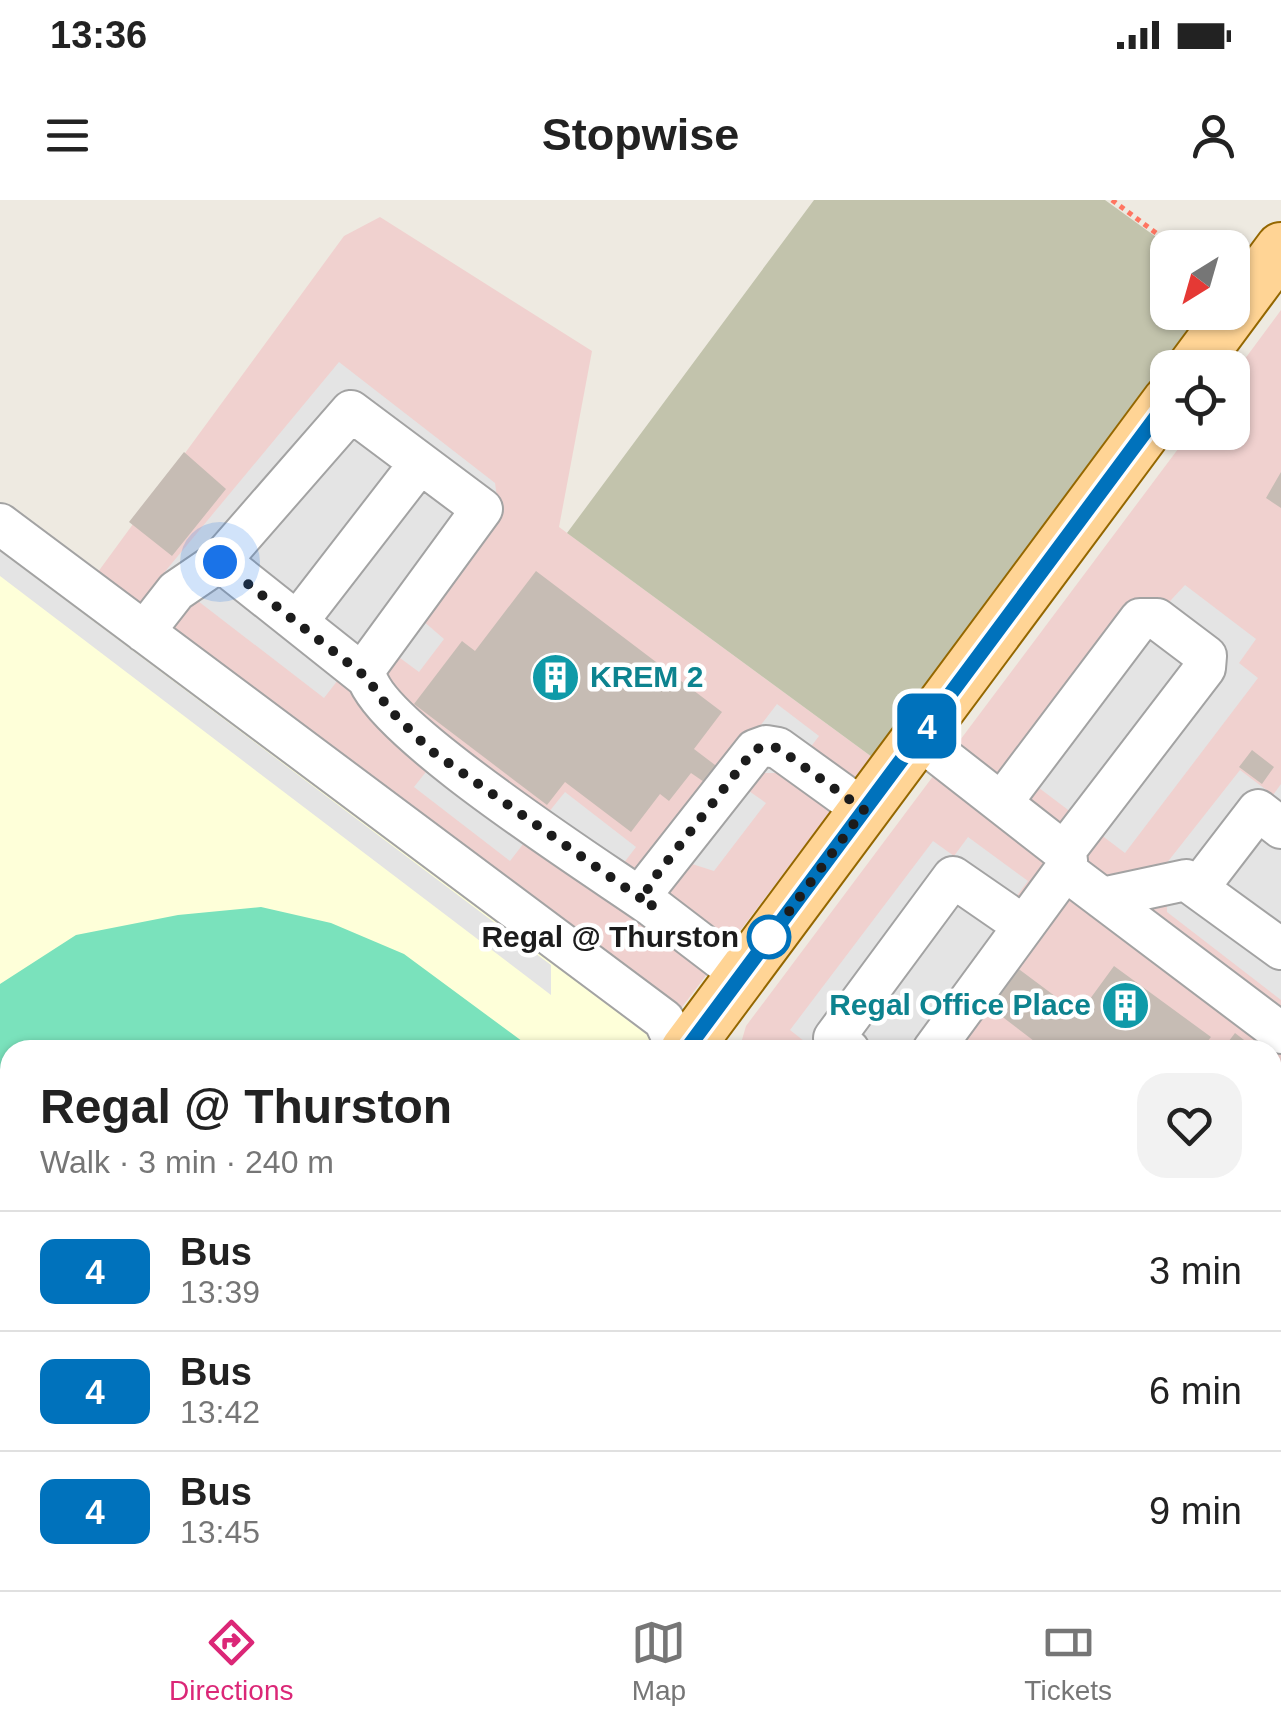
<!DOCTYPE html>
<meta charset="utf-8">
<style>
:root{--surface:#fff;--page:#f2f2f2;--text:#222;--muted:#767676;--line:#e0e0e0;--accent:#db2777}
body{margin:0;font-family:Arial,sans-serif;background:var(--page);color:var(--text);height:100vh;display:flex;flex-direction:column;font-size:38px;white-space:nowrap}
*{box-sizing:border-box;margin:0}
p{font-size:32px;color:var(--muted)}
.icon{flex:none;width:55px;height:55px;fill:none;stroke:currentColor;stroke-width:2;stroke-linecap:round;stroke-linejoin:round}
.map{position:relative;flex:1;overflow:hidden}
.side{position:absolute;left:0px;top:840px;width:1282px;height:550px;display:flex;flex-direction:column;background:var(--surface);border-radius:30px 30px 0 0;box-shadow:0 2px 8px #0004}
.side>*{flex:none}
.badge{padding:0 20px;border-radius:15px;font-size:35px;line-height:65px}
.needle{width:65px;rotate:217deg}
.tools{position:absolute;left:1150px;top:30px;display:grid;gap:20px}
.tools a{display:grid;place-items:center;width:100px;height:100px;border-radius:20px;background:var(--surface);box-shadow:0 2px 8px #0004;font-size:50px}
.you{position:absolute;width:50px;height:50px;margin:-25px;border:8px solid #fff;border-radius:50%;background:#1a73e8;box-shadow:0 0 0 15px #1a73e833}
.map>.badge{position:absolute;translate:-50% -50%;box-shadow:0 0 0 5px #fff}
.round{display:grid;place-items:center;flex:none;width:105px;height:105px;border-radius:30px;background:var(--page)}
.summary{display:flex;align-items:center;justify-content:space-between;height:170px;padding:0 40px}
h1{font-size:48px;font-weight:700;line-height:75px}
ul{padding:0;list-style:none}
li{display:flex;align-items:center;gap:30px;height:120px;padding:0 40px;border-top:2px solid var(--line)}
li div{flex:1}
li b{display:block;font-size:38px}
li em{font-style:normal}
li .badge{min-width:110px;font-weight:700;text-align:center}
.status{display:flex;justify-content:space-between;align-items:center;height:70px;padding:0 50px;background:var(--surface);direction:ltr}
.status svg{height:28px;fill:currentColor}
header{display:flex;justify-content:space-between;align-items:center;height:130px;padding:0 40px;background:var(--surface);font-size:45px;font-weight:700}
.menu{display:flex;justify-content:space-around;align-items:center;height:140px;border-top:2px solid var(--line);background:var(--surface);font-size:28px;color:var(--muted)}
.menu a{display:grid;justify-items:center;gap:5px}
.menu .on{color:var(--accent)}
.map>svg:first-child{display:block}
.residential{fill:#dad9d9}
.commercial{fill:#f0d1cf}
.education{fill:#feffd9}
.construction{fill:#c2c3ac}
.pitch{fill:#7ae2bc}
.parking{fill:#e4e4e4}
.building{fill:#c6bcb4}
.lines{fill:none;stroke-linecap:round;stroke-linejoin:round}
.minor-casing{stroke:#a3a3a3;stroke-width:44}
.major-casing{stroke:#946700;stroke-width:54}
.path{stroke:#ff7561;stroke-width:5;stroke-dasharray:5 5;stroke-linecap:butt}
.minor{stroke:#fff;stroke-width:40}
.major{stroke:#ffd495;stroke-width:50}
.line-casing{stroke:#fff;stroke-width:22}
.line{stroke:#0072bc;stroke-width:15}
.walk{stroke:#1c1c1c;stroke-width:10;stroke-dasharray:0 18}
.stop-dot{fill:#fff;stroke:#0072bc;stroke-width:5}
.labels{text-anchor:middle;stroke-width:9;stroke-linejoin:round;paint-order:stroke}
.culture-label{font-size:30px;font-weight:bold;fill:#0d838f;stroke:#fff;text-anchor:start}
.stop-label{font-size:30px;font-weight:bold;fill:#1c1c1c;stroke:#fff;text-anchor:end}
</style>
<div class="status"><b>13:36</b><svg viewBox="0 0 49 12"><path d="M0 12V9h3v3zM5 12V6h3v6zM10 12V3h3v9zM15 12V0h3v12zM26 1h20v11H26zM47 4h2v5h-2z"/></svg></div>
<header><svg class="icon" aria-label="menu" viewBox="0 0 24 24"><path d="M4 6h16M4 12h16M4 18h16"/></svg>Stopwise<svg class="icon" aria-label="person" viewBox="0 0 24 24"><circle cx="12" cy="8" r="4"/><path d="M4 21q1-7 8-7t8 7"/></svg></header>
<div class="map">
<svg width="1281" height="1390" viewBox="0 0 1281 1390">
<rect width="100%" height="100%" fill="#eeeae1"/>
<path class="residential" d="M1273 1342 1281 1348V1390H319L326 1380H1272Z"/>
<path class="commercial" d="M380 17 592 151 559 327 872 557 676 815 95 376 344 36Z
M1281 110V1089L1273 1100 1272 850H739L746 826 1190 233 1232 232 1233 175Z"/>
<path class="education" d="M0 304 676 815 650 850H10V1380H218L210 1390H0Z"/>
<path class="construction" d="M814 0H1105L1170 47 1168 112 1200 113 872 557 567 333Z"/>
<path class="pitch" d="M261 707 331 723 404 754 534 850H10V1091L0 1084V784L76 735 178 715Z"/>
<path class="parking" d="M339 162 495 283 500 319 422 420 444 439 419 472 396 455 341 476 324 498 163 374Z
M0 351 551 765V795L0 376Z
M1185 385 1256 439 1239 463 1258 478 1125 653 1014 569Z
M777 504 819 536 791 573H758L746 589 766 603 714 671 661 654Z
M452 539 548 613 565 592 636 647 600 694 527 639 510 661 414 587Z
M1240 570 1273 595 1281 584V800L1167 712 1166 664Z
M968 637 1028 681 1013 701 1023 709 939 819 979 850H806L809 845 790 830 933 641 954 656Z
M1281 887V1073L1273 1084 1272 898Z"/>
<path class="building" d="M184 252 226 289 172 356 129 322Z
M1281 272V308L1266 298Z
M536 371 722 512 694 549 719 568 707 584 691 573 669 601 660 594 631 632 565 582 547 605 414 504 462 441 475 451Z
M1252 550 1274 567 1262 584 1239 567Z
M1114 766 1211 837 1201 850H1027L1034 841 987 805 1016 767 1079 814Z
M1235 833 1257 850H1222Z
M1272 1127 1279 1132 1281 1129V1210L1272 1204Z
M0 1162 10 1169V1187L2 1198Z
M0 1270 10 1278V1379L0 1390Z
M703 1380H742L735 1390H696Z
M1102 1380H1155L1148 1390H1095Z"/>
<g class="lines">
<defs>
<path id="minor" d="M0 324 664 820 678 850
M220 361 366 477
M297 422 420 263
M144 432 176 391 220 361 351 211 482 309 365 469C368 524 601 670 653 707
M918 538 1064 652 1067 660 1065 670
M1002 602 1140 419H1157L1206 456 1205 468 1064 652
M1198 688 1258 610 1281 628
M1102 698 1186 680 1281 749
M742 775 653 707 647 699 648 686 755 550 766 546 778 548 864 610
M849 850 834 838 953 677 1024 726
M933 850 1065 670 1281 833
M1272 1012 1281 1000
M1272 1302 1281 1308
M621 1380 635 1390
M120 1390 128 1380
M672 1390 679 1380
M1005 1390 1013 1380"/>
<path id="major" d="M1192 168 1281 48
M686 850 1168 201
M267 1390 274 1380"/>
</defs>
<use href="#minor" class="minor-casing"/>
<use href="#major" class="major-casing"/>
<path class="path" d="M1112 0 1176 48"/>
<use href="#minor" class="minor"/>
<use href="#major" class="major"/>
</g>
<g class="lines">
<defs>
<path id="line" d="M686 850 1168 201"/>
</defs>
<use href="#line" class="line-casing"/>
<use href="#line" class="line"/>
<path class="walk" d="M220 362 366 477 390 510 430 550 653 707 647 699 648 686 754 550 766 546 778 548 864 610 762 748 769 737"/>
</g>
<defs>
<symbol id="building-disc" viewBox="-11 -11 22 22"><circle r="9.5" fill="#0f9aa8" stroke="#fff"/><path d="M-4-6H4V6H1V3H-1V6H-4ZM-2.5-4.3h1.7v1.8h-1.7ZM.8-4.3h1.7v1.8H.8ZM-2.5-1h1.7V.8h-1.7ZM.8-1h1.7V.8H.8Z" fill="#fff"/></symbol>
</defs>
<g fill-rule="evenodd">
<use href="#building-disc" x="528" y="450" width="55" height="55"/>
<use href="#building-disc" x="1098" y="778" width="55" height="55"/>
</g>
<circle class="stop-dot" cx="769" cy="737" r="20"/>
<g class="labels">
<g class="culture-label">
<text x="590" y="487">KREM 2</text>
<text x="1091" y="815" text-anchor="end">Regal Office Place</text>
</g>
<g class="stop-label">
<text x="739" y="747">Regal @ Thurston</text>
</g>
</g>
</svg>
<div class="tools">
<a><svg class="needle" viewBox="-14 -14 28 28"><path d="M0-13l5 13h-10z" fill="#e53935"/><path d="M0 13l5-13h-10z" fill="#767676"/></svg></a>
<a><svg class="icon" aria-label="locate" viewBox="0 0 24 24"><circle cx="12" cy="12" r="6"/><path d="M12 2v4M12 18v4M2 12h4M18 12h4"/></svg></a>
</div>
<div class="you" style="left:220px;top:362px"></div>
<b class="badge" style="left:927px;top:526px;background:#0072bc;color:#fff">4</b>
<section class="side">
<div class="summary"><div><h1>Regal @ Thurston</h1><p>Walk · 3 min · 240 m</p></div><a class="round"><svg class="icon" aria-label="heart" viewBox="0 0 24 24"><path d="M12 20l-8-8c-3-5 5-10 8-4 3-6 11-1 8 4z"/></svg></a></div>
<ul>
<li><span class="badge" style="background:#0072bc;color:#fff">4</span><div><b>Bus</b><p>13:39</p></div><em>3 min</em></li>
<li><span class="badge" style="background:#0072bc;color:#fff">4</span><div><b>Bus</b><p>13:42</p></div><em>6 min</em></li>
<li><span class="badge" style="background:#0072bc;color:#fff">4</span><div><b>Bus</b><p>13:45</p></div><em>9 min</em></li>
</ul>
</section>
</div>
<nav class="menu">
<a class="on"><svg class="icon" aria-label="directions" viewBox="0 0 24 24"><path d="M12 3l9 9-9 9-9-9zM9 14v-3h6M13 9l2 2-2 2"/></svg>Directions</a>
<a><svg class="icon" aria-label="map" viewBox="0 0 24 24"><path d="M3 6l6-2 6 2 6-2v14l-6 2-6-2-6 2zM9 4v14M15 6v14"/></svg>Map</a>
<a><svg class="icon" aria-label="tickets" viewBox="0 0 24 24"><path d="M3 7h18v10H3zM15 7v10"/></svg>Tickets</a>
</nav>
